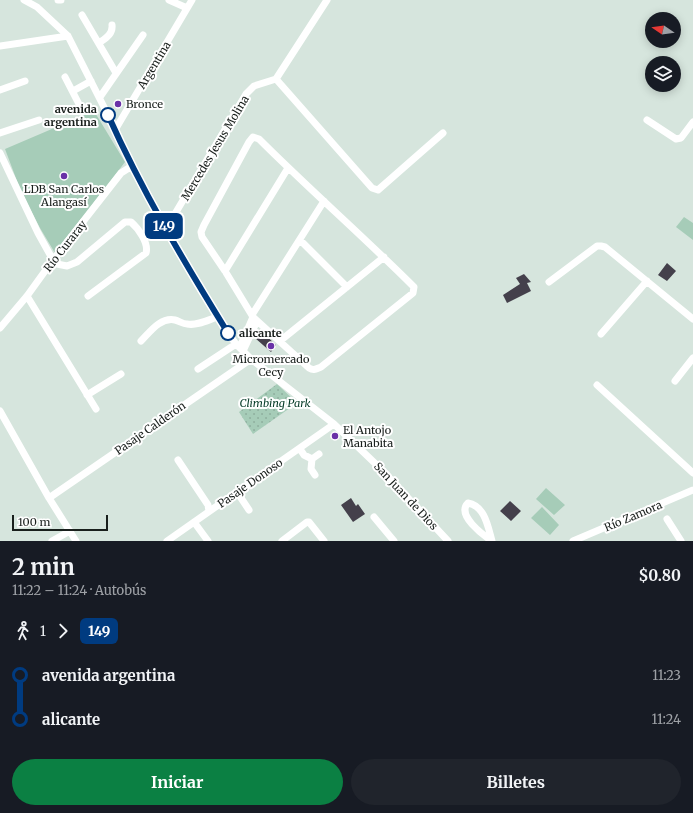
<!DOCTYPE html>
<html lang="es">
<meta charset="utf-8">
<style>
:root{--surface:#171b24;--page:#20242c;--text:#f1f3f6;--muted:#9ea1a6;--accent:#0b8043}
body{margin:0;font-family:Merriweather,serif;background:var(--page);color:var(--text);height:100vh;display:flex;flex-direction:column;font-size:15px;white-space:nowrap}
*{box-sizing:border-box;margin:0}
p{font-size:13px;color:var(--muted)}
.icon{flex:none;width:22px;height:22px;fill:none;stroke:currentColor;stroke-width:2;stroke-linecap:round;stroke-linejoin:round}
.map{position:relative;height:541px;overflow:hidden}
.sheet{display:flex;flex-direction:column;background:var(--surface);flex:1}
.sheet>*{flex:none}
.badge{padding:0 8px;border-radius:6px;font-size:14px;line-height:26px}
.needle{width:26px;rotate:283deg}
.controls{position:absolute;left:645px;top:12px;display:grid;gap:8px}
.controls a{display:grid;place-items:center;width:36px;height:36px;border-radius:50%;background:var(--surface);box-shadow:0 2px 10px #0003;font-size:20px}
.scale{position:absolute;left:12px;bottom:10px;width:96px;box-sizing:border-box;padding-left:4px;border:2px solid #191f1c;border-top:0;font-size:11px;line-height:14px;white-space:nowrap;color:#191f1c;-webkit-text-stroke:3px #fff;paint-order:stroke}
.map>.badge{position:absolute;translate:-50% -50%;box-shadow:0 0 0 2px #fff}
.legs{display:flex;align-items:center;gap:6px;height:44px;padding:0 12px;font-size:13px}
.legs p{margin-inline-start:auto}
.headline{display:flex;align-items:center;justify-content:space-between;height:68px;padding:0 12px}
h1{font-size:22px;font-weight:700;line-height:30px}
.cta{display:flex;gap:8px;margin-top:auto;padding:8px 12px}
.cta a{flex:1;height:46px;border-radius:24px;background:var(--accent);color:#fff;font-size:16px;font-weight:700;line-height:46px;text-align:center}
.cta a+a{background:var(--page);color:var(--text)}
ul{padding:0 12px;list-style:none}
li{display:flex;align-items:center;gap:14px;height:44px;font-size:15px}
li i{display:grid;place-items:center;width:6px;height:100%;margin:0 5px;background:currentColor}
li i::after{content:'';width:10px;height:10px;margin:-5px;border:3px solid;border-radius:50%;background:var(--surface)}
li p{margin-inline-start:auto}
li:first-child i{background:linear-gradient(#0000 50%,currentColor 0)}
li:last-child i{background:linear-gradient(currentColor 50%,#0000 0)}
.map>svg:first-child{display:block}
.grass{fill:#a6ccb8}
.park{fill:url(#park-dots)}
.building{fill:#44404b}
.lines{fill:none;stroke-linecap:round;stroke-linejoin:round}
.minor{stroke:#fff;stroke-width:7}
.line-1-casing{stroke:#fff;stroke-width:9}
.line-1{stroke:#003b80;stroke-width:6}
.poi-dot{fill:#6931a7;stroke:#fff;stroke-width:1.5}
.stop-1-dot{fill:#fff;stroke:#003b80;stroke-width:2}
.labels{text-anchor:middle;stroke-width:4;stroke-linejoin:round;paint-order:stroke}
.street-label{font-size:11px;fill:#191f1c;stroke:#fff}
.poi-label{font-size:11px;fill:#191f1c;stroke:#fff;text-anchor:start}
.stop-label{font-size:11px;font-weight:bold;fill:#191f1c;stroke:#fff;text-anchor:end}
.park-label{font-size:11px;font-style:italic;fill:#053b27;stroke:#fff}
</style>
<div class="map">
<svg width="693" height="541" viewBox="0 0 693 541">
<defs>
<pattern id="park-dots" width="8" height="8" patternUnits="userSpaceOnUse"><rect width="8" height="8" fill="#a6ccb8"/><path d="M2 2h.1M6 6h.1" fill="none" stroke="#8eaf9e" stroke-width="1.8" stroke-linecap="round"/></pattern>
</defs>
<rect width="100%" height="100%" fill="#d6e5dd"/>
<path class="grass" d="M94 111 125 162 55 253 40 228 20 189 5 149Z
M684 217 693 223V240L676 227Z
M546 488 565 505 554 515 536 499Z
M542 507 559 525 550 535 531 518Z"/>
<path class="park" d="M277 384 297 403 253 434 239 412Z"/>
<path class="building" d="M667 263 676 271 667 281 658 275Z
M524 274 531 282 527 283 531 291 507 303 503 295 520 284 516 278Z
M259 329 276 345 271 352 255 338Z
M351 498 356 506 358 504 365 514 353 522 341 505Z
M510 501 521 511 511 521 500 511Z"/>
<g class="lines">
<path class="minor" d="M24 0 37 7 68 36 108 115 132 166 197 284 228 333 236 344 251 359 334 424 382 470 448 541
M58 0H61
M169 0 187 8
M82 15 116 73
M99 43C106 38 113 34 112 25
M0 46 68 36
M65 77 82 110
M276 79 372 188 378 190 443 133
M0 90 25 81
M73 91 91 81
M100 97 143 35
M647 120 676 139 681 138 693 122
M115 130 192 0
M0 133 39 120
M253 137 259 139C310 190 364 237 414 287L413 293 321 367C316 369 314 371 309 368L253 317 225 271 202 237 201 232 204 225 249 142Z
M0 153 38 233 53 260 57 264 67 266 77 262 125 222H131C138 228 149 243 146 253L88 296
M166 229 246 94 254 86 276 79 327 0
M300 240 347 287
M225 271 288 168
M549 282 597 246H601L605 247 693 319
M27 296 96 409
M252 315 324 201
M0 328 27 296 53 260 121 173 132 166
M601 334 647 281
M141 341C150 332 160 317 175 320 179 321 183 324 187 324 197 326 208 320 217 317
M280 341 384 257
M240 347 253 317
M243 351 257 321
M198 369 236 344
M675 381 693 358
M597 385 693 473
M87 395 121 374
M0 411 49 498 76 541
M300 449 304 455 312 459 311 469 315 475
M312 459 319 454
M178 460 208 505 209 511
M237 492 249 510
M49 498 251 359
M468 503C485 506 488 527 492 541 483 535 456 515 468 503Z
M374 517 394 541
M667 519 681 541
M194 522 208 541
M52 541 70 531
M167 541 334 424
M282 541 307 522H309L324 541
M573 541 693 490"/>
</g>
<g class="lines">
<defs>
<path id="line-1" d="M108 115C142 191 184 262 228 333"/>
</defs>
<use href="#line-1" class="line-1-casing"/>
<use href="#line-1" class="line-1"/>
</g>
<g class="poi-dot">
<circle cx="118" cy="104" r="4"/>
<circle cx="64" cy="176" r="4"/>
<circle cx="271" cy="346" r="4"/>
<circle cx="335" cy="436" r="4"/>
</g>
<g class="stop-1-dot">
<circle cx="108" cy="115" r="7"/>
<circle cx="228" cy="333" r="7"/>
</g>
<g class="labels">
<g class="street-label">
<text transform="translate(154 65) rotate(-59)" y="4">Argentina</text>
<text transform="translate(215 148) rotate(-59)" y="4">Mercedes Jesus Molina</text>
<text transform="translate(65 246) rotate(-52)" y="4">Río Curaray</text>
<text transform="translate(150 428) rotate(-35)" y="4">Pasaje Calderón</text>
<text transform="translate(250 483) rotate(-35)" y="4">Pasaje Donoso</text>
<text transform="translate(406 496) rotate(47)" y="4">San Juan de Dios</text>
<text transform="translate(633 516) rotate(-23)" y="4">Río Zamora</text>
</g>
<g class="poi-label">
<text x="126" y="108">Bronce</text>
<text x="64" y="193" text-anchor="middle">LDB San Carlos<tspan x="64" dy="13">Alangasí</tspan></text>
<text x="271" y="363" text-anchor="middle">Micromercado<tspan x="271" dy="13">Cecy</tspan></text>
<text x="343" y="434">El Antojo<tspan x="343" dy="13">Manabita</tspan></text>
</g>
<g class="stop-label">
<text x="97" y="113">avenida<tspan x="97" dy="13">argentina</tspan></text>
<text x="239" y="337" text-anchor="start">alicante</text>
</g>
<g class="park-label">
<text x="275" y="407">Climbing Park</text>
</g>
</g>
</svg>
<div class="controls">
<a><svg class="needle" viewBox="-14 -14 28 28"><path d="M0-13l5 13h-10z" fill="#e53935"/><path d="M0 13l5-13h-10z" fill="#9ea1a6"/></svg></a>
<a><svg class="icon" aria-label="layers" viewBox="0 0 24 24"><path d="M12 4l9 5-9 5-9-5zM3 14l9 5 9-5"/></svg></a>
</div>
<div class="scale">100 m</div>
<b class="badge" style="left:164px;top:226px;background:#003b80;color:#fff">149</b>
</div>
<section class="sheet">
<div class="headline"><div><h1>2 min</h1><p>11:22 – 11:24 · Autobús</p></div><b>$0.80</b></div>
<div class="legs"><svg class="icon" aria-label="walk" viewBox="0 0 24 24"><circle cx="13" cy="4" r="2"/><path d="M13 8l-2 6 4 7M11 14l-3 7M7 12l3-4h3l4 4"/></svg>1<svg class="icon" aria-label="forward" viewBox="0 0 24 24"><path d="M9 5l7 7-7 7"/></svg><b class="badge" style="background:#003b80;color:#fff">149</b></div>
<ul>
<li><i style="color:#003b80"></i><b>avenida argentina</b><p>11:23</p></li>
<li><i style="color:#003b80"></i><b>alicante</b><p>11:24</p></li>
</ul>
<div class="cta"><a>Iniciar</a><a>Billetes</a></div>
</section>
